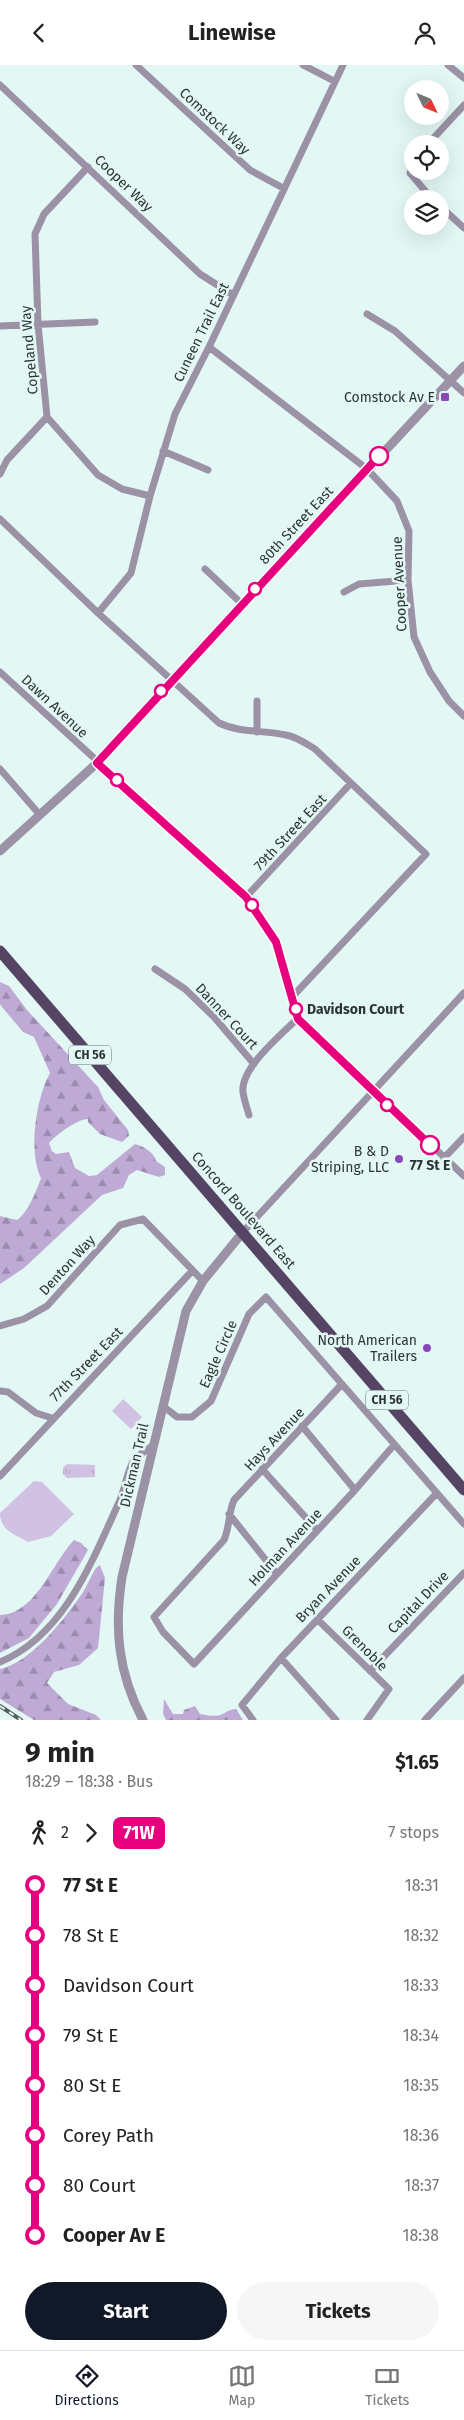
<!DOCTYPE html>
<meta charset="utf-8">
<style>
:root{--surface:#fff;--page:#f6f6f6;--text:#222;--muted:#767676;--line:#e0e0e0;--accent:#111827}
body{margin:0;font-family:"Fira Sans",sans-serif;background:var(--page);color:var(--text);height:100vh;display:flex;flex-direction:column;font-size:19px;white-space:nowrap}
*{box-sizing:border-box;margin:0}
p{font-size:16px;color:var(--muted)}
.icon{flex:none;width:28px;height:28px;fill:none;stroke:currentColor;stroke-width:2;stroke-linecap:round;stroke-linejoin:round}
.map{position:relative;height:1655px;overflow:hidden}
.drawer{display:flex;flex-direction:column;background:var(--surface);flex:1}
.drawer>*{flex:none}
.badge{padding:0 10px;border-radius:8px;font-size:18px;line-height:32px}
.needle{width:32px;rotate:133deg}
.buttons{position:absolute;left:404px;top:15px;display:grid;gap:10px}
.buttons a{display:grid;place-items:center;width:45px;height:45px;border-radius:50%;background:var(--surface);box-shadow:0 5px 20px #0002;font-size:25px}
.map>.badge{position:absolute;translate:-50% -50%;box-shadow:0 0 0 2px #fff}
.legs{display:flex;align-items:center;gap:8px;height:55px;padding:0 25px;font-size:16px}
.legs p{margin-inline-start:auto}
.summary{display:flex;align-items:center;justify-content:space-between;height:85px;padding:0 25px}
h1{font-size:28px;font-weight:700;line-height:38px}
.button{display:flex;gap:10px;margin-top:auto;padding:10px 25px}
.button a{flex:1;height:58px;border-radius:30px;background:var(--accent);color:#fff;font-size:20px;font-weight:700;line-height:58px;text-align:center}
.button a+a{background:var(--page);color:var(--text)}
ul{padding:0 25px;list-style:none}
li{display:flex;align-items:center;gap:18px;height:50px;font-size:19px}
li i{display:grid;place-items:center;width:8px;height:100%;margin:0 6px;background:currentColor}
li i::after{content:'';width:12px;height:12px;margin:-6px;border:4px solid;border-radius:50%;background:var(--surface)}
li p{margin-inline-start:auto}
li:first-child i{background:linear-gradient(#0000 50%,currentColor 0)}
li:last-child i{background:linear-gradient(currentColor 50%,#0000 0)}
header{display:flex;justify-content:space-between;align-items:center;height:65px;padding:0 25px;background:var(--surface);font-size:22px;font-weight:700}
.tab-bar{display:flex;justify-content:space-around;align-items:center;height:70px;border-top:1px solid var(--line);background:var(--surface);font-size:14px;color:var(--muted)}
.tab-bar a{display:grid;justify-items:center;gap:2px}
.tab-bar .selected{color:var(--accent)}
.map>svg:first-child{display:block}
.grass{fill:url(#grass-tufts)}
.forest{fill:url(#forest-firs)}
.garden{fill:#d1c1e2}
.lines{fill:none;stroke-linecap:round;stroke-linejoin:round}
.minor{stroke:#9b92a5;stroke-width:7}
.tertiary{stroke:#9b92a5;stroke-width:9}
.primary{stroke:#554464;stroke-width:11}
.rail-casing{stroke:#545f5d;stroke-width:4}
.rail{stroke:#e3f8f5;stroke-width:2;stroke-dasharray:5.5;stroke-linecap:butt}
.line-1-casing{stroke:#fff;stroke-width:11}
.line-1{stroke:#e6007e;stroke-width:8}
.poi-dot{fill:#8947bb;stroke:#e3f8f5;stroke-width:2}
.stop-1-dot{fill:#fff;stroke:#e6007e;stroke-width:2.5}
.labels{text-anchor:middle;stroke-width:5;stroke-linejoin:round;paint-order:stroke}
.shield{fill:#e3f8f5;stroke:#64706e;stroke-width:1}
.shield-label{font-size:12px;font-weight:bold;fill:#2d3534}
.street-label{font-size:14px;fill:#2d3534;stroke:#e3f8f5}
.poi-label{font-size:14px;fill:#2d3534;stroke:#e3f8f5;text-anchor:end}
.stop-label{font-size:14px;font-weight:bold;fill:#2d3534;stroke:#e3f8f5;text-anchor:start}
</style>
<header><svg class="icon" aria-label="back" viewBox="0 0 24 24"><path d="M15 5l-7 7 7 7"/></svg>Linewise<svg class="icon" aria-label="person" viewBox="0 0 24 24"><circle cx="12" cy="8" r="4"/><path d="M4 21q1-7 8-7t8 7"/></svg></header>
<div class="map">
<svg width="464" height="1655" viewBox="0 0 464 1655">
<defs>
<pattern id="grass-tufts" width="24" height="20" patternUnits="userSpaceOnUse" patternTransform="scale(1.25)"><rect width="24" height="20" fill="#d1c1e2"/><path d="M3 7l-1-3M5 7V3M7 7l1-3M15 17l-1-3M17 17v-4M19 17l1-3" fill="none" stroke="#b4a6c2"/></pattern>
<pattern id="forest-firs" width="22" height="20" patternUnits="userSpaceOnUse" patternTransform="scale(1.25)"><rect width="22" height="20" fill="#bfaad5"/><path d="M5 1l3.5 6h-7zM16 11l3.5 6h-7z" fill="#9c8bae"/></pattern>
</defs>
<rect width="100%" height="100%" fill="#e3f8f5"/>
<path class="grass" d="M67 1399 95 1400V1412L67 1413 63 1409V1402Z"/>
<path class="forest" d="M0 917 9 921 27 945 98 1022 104 1035 128 1065 129 1071 122 1077 100 1069 88 1057V1054C77 1054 56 1070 49 1078L52 1086 56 1089 69 1087 75 1103 89 1111 97 1110 135 1079C143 1081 154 1087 156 1096L165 1102V1110L159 1112 137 1105 129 1110 123 1123 102 1130 24 1203 0 1219V1151L17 1155C27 1149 37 1125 41 1113 28 1088 36 1033 50 1008L34 972 23 967 2 942 0 939Z
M74 1475 81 1478 88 1485 57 1539 29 1573 0 1588V1550C36 1549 52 1498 74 1475Z
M100 1500 105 1513 98 1583 79 1600 54 1607 47 1618 68 1639 96 1650 101 1655H34L0 1634V1604C30 1598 64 1555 81 1530 87 1522 90 1512 96 1503Z
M164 1634 173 1649H183L184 1645 195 1641 200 1649C206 1650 214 1652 220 1650 226 1648 229 1644 236 1644L243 1655H166L163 1649Z"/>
<path class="garden" d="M123 1334 142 1352 131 1364 112 1346Z
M34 1416 42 1417 74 1449 51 1471 28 1477C14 1469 0 1465 0 1448Z"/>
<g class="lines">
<path class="minor" d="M136 0 250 105 283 123
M303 0 334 16
M448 0 464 13
M0 20 200 209 233 230
M428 79 464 40
M88 102 44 149 35 169 38 259 47 352 98 410 122 424 150 431
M412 103 410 108 432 134
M440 141 464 163
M367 249 395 266 464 328
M0 261 95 257
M209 282 367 404 397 436 409 466 408 515 414 572 430 607 449 636 464 651
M163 386 208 405
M0 409 7 395 47 352
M0 454 98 548 219 658C240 668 263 665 286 670 297 672 305 678 315 684L426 789 293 931
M205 504 242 539
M344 527 359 519 408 515
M98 548 131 508 150 431 175 349 209 282 343 0
M0 607 246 832 276 877 298 953 464 1111
M257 636V667
M0 704 40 750
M246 832 351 718
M155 904 185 924 214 952 254 999
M249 1050C247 1043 244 1035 243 1027 240 1003 282 969 298 953
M444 1093 464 1072
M243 1167 464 928
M0 1261 24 1254 47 1241 120 1160 143 1154 203 1216
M342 1319 234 1435C228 1449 230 1461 224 1475L154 1552 163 1567 194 1599 355 1425 394 1380
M0 1326 8 1327 36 1348 52 1353
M163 1341 177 1352H192L211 1336 249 1249 266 1232 464 1459
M302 1361 355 1425
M262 1404 317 1465
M0 1411 192 1206
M229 1449 277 1509
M317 1554 389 1624 367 1655
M281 1593 336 1655
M0 1597C65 1570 93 1494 120 1435 125 1423 127 1406 134 1395 138 1390 147 1385 152 1381
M370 1606 464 1508
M253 1655 242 1640 281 1593 437 1428
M425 1655 464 1613"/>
<path class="tertiary" d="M0 786 97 698 172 615 464 301
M143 1655C118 1608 114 1564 122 1512L186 1246 203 1216 243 1167"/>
<path class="primary" d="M0 886 464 1425"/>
<defs>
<path id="rail" d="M0 1641 21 1655"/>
</defs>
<use href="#rail" class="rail-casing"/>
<use href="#rail" class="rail"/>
</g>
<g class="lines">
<defs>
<path id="line-1" d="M379 391 97 698 246 832 276 877 298 954 430 1080"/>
</defs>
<use href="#line-1" class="line-1-casing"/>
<use href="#line-1" class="line-1"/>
</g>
<g class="poi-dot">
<rect x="440" y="327" width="10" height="10" rx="2.5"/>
<circle cx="399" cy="1094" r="5"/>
<circle cx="427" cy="1283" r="5"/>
</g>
<g class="stop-1-dot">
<circle cx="379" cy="391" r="9"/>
<circle cx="255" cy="524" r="6"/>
<circle cx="161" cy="626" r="6"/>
<circle cx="117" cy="715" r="6"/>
<circle cx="252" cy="840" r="6"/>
<circle cx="296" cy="944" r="6"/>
<circle cx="387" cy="1040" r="6"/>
<circle cx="430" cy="1080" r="9"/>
</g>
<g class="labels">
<g class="shield">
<rect x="69" y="980.5" width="42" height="19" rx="4"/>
<rect x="366" y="1325.5" width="42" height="19" rx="4"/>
</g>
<g class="shield-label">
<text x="90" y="994">CH 56</text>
<text x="387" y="1339">CH 56</text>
</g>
<g class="street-label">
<text transform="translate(215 56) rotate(43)" y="5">Comstock Way</text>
<text transform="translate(124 118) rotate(44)" y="5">Cooper Way</text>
<text transform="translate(201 267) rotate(-64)" y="5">Cuneen Trail East</text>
<text transform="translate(29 285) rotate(-95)" y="5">Copeland Way</text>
<text transform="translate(296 460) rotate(-47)" y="5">80th Street East</text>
<text transform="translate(399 519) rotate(-93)" y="5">Cooper Avenue</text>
<text transform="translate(55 641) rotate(43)" y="5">Dawn Avenue</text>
<text transform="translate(290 767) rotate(-47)" y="5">79th Street East</text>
<text transform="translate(227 951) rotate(47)" y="5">Danner Court</text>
<text transform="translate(244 1145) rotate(49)" y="5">Concord Boulevard East</text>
<text transform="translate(67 1200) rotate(-48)" y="5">Denton Way</text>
<text transform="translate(218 1289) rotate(-66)" y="5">Eagle Circle</text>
<text transform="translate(86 1299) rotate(-46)" y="5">77th Street East</text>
<text transform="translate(274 1374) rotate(-47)" y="5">Hays Avenue</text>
<text transform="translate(134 1400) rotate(-77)" y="5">Dickman Trail</text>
<text transform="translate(285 1482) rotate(-47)" y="5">Holman Avenue</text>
<text transform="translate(328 1524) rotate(-46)" y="5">Bryan Avenue</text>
<text transform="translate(418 1537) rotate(-46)" y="5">Capital Drive</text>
<text transform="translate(365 1583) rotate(45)" y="5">Grenoble</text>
</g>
<g class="poi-label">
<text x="435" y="337">Comstock Av E</text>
<text x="389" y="1091">B &amp; D<tspan x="389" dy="16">Striping, LLC</tspan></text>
<text x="417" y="1280">North American<tspan x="417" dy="16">Trailers</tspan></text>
</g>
<g class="stop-label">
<text x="307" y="949">Davidson Court</text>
<text x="430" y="1105" text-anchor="middle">77 St E</text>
</g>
</g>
</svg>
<div class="buttons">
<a><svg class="needle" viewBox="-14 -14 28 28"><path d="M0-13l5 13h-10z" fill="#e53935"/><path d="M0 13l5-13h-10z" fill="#767676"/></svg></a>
<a><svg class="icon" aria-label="locate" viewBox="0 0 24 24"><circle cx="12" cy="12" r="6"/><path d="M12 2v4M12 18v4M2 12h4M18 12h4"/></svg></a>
<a><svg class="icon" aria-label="layers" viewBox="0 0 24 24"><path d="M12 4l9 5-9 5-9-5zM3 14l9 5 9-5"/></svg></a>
</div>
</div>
<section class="drawer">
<div class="summary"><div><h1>9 min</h1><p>18:29 – 18:38 · Bus</p></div><b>$1.65</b></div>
<div class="legs"><svg class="icon" aria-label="walk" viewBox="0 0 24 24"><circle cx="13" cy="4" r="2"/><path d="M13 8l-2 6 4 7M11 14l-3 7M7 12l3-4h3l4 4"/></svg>2<svg class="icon" aria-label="forward" viewBox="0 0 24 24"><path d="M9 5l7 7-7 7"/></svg><b class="badge" style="background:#e6007e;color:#fff">71W</b><p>7 stops</p></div>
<ul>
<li><i style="color:#e6007e"></i><b>77 St E</b><p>18:31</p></li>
<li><i style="color:#e6007e"></i><span>78 St E</span><p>18:32</p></li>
<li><i style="color:#e6007e"></i><span>Davidson Court</span><p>18:33</p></li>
<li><i style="color:#e6007e"></i><span>79 St E</span><p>18:34</p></li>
<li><i style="color:#e6007e"></i><span>80 St E</span><p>18:35</p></li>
<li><i style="color:#e6007e"></i><span>Corey Path</span><p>18:36</p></li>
<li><i style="color:#e6007e"></i><span>80 Court</span><p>18:37</p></li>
<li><i style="color:#e6007e"></i><b>Cooper Av E</b><p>18:38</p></li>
</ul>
<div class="button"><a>Start</a><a>Tickets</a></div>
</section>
<nav class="tab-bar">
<a class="selected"><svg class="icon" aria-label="directions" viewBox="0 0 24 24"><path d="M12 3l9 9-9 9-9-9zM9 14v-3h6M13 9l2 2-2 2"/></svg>Directions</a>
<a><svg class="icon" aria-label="map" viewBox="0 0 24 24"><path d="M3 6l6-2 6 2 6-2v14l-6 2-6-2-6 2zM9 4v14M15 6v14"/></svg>Map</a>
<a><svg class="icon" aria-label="tickets" viewBox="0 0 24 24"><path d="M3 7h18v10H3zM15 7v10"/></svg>Tickets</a>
</nav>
